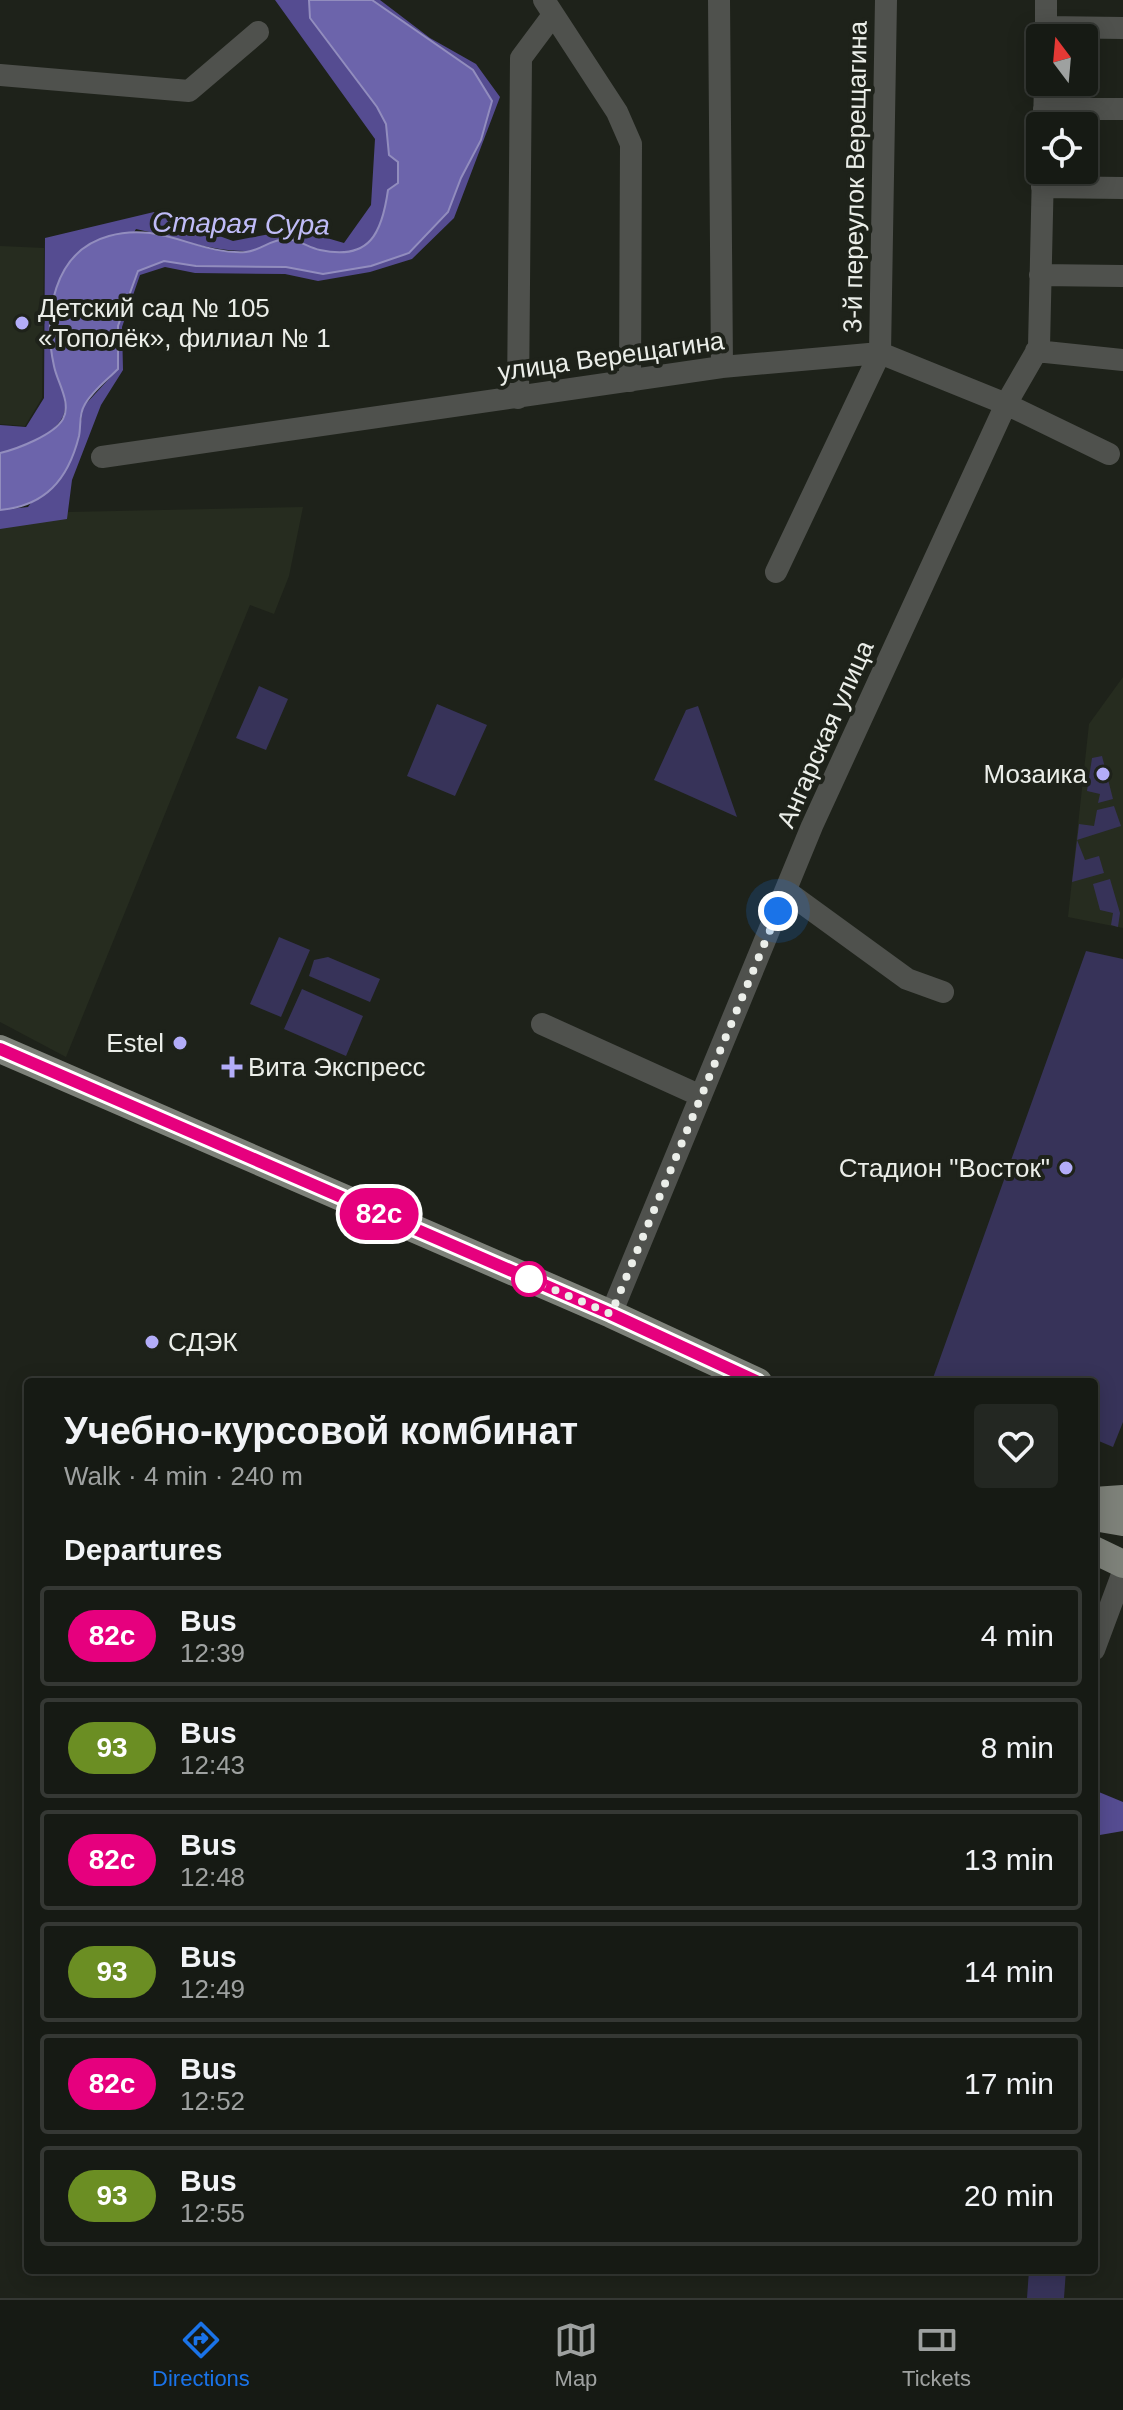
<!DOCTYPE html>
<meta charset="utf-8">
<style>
:root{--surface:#161a14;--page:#232722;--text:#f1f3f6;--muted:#9ea1a0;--line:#353834;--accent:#1a73e8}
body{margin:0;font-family:Helvetica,sans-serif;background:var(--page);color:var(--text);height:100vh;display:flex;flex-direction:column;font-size:30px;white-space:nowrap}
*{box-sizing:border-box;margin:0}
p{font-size:26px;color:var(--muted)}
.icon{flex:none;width:44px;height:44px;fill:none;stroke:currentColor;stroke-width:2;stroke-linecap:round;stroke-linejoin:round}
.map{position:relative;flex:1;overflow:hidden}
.sheet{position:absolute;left:24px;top:1378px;width:1074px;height:896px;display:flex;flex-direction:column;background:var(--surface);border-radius:8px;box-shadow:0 4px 20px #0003,0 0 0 2px var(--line)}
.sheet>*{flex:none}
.badge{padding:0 16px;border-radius:26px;font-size:28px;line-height:52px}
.needle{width:52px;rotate:344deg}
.tools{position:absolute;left:1026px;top:24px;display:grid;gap:16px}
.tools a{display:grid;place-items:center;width:72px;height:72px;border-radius:8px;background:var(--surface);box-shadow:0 4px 20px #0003,0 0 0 2px var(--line);font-size:40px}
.you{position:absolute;width:40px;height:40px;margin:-20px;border:6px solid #fff;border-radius:50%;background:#1a73e8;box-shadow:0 0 0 12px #1a73e833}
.map>.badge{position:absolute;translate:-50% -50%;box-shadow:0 0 0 4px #fff}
h2{padding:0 40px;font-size:30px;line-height:72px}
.round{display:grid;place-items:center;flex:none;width:84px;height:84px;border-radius:8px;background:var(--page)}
.overview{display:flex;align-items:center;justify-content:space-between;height:136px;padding:0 40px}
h1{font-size:38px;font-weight:700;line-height:60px}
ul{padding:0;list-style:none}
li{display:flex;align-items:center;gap:24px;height:100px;margin:0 16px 12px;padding:0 24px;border:4px solid var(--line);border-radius:8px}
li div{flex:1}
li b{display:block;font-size:30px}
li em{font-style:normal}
li .badge{min-width:88px;font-weight:700;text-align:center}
.tabs{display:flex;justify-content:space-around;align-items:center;height:112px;border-top:2px solid var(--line);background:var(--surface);font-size:22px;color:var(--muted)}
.tabs a{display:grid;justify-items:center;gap:4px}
.tabs .active{color:var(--accent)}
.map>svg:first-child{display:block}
.built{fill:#262c1f}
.green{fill:#373359}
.forest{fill:#554c91}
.water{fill:#6c64ab;stroke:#928dbe;stroke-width:2}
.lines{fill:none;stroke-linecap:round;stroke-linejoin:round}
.minor{stroke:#4f514d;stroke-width:22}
.major{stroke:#7d8179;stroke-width:28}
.line-casing{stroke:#fff;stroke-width:18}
.line{stroke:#e6007e;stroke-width:12}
.walk{stroke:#ebeee9;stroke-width:8;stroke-dasharray:0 14.4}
.poi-dot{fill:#b3adf9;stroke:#1e221a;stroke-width:3}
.stop-dot{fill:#fff;stroke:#e6007e;stroke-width:4}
.labels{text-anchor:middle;stroke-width:8;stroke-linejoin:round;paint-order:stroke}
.street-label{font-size:26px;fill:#ebeee9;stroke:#1e221a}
.poi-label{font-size:26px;fill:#ebeee9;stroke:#1e221a;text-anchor:start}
.water-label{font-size:28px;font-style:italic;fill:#c0bcf8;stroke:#1e221a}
</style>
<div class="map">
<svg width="1123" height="2298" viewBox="0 0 1123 2298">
<rect width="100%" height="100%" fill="#1e221a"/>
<path class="built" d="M0 246 44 248 42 398 25 426 0 424Z
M303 507 289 576 274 614 250 605 66 1057 0 1022V528L69 512Z
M1123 677V928L1068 917 1089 724Z"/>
<path class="green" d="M259 686 288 699 266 750 236 738Z
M437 704 487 725 455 796 407 776Z
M698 706 737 817 654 780 686 710Z
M1102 756 1113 799 1098 803 1100 794 1087 791 1092 758Z
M1114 806 1121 826 1077 840 1085 860 1099 856 1104 873 1072 882 1079 824 1094 826 1097 810Z
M1110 879 1120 913 1118 927 1111 925 1113 913 1100 910 1093 884Z
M279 937 310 950 281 1017 250 1004Z
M1086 951 1123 959V1422L1113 1447 1094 1439V1382H944L933 1378Z
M328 957 380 979 370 1002 309 976 314 960Z
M302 989 363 1016 346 1056 284 1029Z
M1029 2270H1066L1064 2298H1027Z"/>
<path class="forest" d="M275 0H309L310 18 377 107 386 124 389 155 398 162V183L388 190C382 233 369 262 319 250 308 247 296 239 285 240 270 240 258 252 244 251 208 251 171 236 136 229L54 365C58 377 66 395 65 408 64 432 21 449 0 453V425L26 427 44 398 45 238 154 212 233 241 296 229 344 243 371 205 375 139Z
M372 0H380L430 38 476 64 500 97 454 218 412 259 370 272 318 281 285 274 195 273 165 267 140 275 122 327 123 370 101 405 72 480 67 519 0 529V510L28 507 79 436 83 407 118 369V326L138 271 164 261 196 266 286 267 323 274 371 266 409 253 448 212 461 178 481 140 473 70Z
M1094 1790 1123 1802V1831L1094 1836Z"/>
<path class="water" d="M309 0H372L473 70 492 101 481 140 461 178 448 212 409 253 371 266 323 274 286 267 196 266 164 261 138 271 118 326V369C107 380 91 392 84 406 79 414 81 427 79 436 68 480 45 506 0 510V453C17 449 54 435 63 419 72 403 57 382 54 366 43 316 53 251 109 236 161 221 197 255 246 252 260 251 271 239 286 239 298 239 309 248 320 250 370 261 382 233 388 190L398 183V162L389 155 386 124 377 107 310 18Z"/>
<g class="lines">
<path class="minor" d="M544 0 617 112 631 144 630 381
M719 0 722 367
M1046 27 1123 28
M1046 38V0
M0 75 189 91 258 32
M1044 109H1123
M1044 126 1045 82
M1042 187 1123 188
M1040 275 1123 276
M1036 351 1123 360
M518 398 521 58 553 15
M102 457 722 367 880 353 1006 404 1109 454
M776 572 880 353 886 0
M786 891 907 979 943 992
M542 1024 701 1096
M611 1314 812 826 1006 404 1039 347 1043 170
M1094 1650 1123 1572"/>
<path class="major" d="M0 1049 611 1314 758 1382
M1094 1501 1123 1499
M1094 1517 1123 1522
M1094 1550 1123 1564"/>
</g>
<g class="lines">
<defs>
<path id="line" d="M0 1049 611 1314 758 1382"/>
</defs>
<use href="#line" class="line-casing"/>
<use href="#line" class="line"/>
<path class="walk" d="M529 1279 611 1314 778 911"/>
</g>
<g class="poi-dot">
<circle cx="22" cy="323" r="8"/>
<circle cx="1103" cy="774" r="8"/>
<circle cx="180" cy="1043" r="8"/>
<path d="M228 1055h8v8h8v8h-8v8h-8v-8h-8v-8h8z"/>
<circle cx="1066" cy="1168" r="8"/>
<circle cx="152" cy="1342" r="8"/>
</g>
<circle class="stop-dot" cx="529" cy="1279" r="16"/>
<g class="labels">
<g class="street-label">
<text transform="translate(855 177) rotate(-89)" y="9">3-й переулок Верещагина</text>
<text transform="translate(611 356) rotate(-8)" y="9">улица Верещагина</text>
<text transform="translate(825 734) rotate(-66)" y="9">Ангарская улица</text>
</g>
<g class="poi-label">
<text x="38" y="317">Детский сад № 105<tspan x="38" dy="30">«Тополёк», филиал № 1</tspan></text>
<text x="1087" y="783" text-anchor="end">Мозаика</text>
<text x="164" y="1052" text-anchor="end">Estel</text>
<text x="248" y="1076">Вита Экспресс</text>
<text x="1050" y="1177" text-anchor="end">Стадион "Восток"</text>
<text x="168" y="1351">СДЭК</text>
</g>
<g class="water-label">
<text transform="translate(241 223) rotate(1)" y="10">Старая Сура</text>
</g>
</g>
</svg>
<div class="tools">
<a><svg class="needle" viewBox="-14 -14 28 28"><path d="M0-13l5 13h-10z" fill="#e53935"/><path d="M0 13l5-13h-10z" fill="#9ea1a0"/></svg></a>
<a><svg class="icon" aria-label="locate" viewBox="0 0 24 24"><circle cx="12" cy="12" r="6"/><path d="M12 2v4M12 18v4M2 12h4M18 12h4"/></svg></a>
</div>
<div class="you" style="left:778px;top:911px"></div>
<b class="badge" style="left:379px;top:1214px;background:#e6007e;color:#fff">82с</b>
<section class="sheet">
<div class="overview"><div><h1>Учебно-курсовой комбинат</h1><p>Walk · 4 min · 240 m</p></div><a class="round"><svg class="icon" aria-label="heart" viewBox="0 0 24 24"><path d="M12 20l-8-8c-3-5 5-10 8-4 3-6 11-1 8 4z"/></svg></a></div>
<h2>Departures</h2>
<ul>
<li><span class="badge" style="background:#e6007e;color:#fff">82с</span><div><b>Bus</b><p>12:39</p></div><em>4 min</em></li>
<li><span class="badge" style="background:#6b8e23;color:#fff">93</span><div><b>Bus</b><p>12:43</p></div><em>8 min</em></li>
<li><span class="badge" style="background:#e6007e;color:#fff">82с</span><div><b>Bus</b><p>12:48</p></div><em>13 min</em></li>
<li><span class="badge" style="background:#6b8e23;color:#fff">93</span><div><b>Bus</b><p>12:49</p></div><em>14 min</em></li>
<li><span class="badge" style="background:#e6007e;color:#fff">82с</span><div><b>Bus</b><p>12:52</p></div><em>17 min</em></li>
<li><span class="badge" style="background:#6b8e23;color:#fff">93</span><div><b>Bus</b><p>12:55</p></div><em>20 min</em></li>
</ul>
</section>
</div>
<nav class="tabs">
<a class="active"><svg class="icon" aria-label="directions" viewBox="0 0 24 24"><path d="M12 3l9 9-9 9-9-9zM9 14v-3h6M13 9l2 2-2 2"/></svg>Directions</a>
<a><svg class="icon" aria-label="map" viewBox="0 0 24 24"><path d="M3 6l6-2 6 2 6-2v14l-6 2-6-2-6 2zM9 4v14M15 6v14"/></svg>Map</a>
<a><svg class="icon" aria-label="tickets" viewBox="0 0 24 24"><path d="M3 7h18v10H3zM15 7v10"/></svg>Tickets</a>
</nav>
